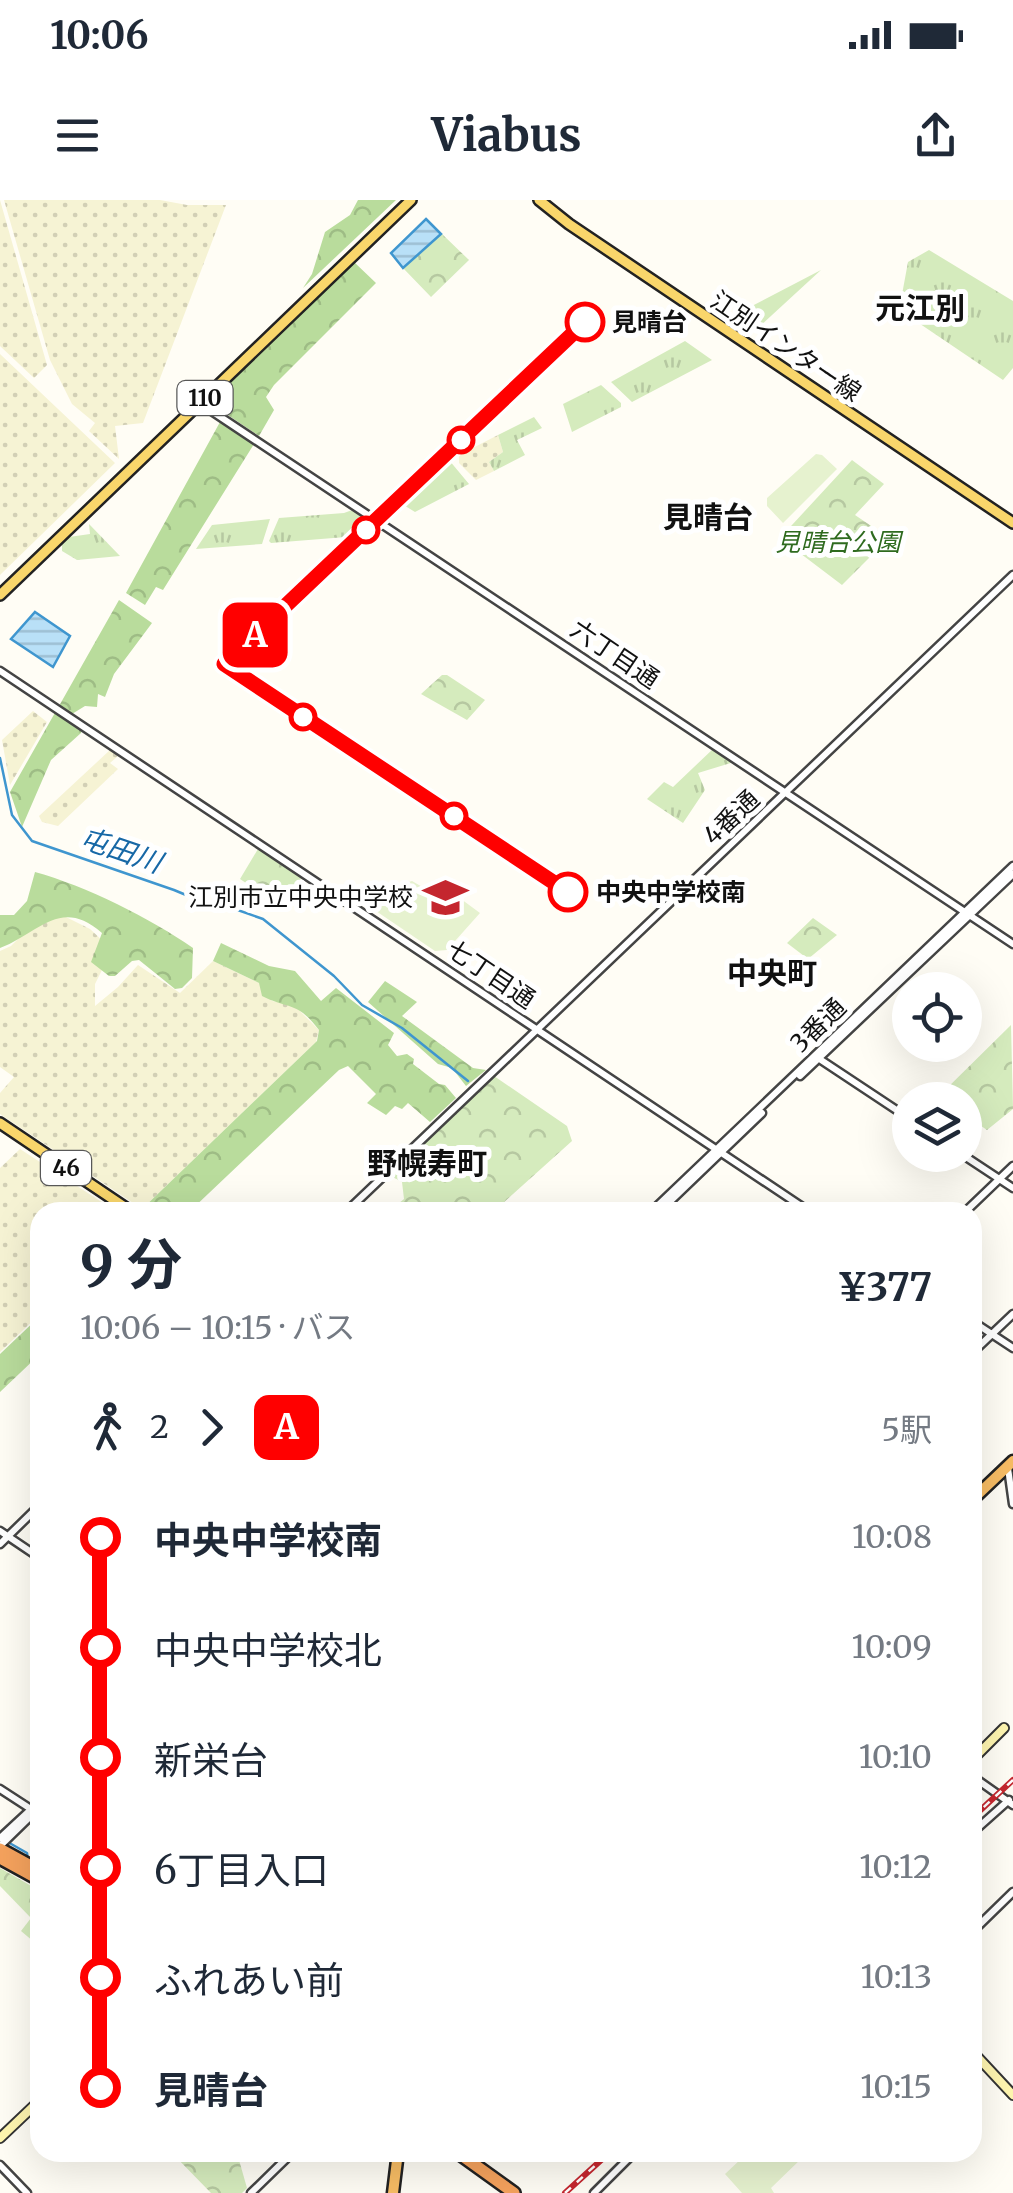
<!DOCTYPE html>
<html lang="ja">
<meta charset="utf-8">
<style>
:root{--surface:#fff;--page:#f6f6f7;--text:#1f2937;--muted:#747a83}
body{margin:0;font-family:Merriweather,"Noto Sans JP",serif;background:var(--page);color:var(--text);height:100vh;display:flex;flex-direction:column;font-size:38px;white-space:nowrap}
*{box-sizing:border-box;margin:0}
p{font-size:32px;color:var(--muted)}
.icon{flex:none;width:55px;height:55px;fill:none;stroke:currentColor;stroke-width:2;stroke-linecap:round;stroke-linejoin:round}
.map{position:relative;flex:1;overflow:hidden}
.drawer{position:absolute;left:30px;top:1002px;width:952px;height:960px;display:flex;flex-direction:column;background:var(--surface);border-radius:30px;box-shadow:0 10px 40px #0002}
.drawer>*{flex:none}
.badge{padding:0 20px;border-radius:15px;font-size:35px;line-height:65px}
.buttons{position:absolute;left:892px;top:772px;display:grid;gap:20px}
.buttons a{display:grid;place-items:center;width:90px;height:90px;border-radius:50%;background:var(--surface);box-shadow:0 10px 40px #0002;font-size:50px}
.map>.badge{position:absolute;translate:-50% -50%;box-shadow:0 0 0 5px #fff}
.legs{display:flex;align-items:center;gap:15px;height:110px;padding:0 50px;font-size:32px}
.legs p{margin-inline-start:auto}
.head{display:flex;align-items:center;justify-content:space-between;height:170px;padding:0 50px}
h1{font-size:55px;font-weight:700;line-height:75px}
ul{padding:0 50px;list-style:none}
li{display:flex;align-items:center;gap:35px;height:110px;font-size:38px}
li i{display:grid;place-items:center;width:15px;height:100%;margin:0 12px;background:currentColor}
li i::after{content:'';width:25px;height:25px;margin:-12px;border:8px solid;border-radius:50%;background:var(--surface)}
li p{margin-inline-start:auto}
li:first-child i{background:linear-gradient(#0000 50%,currentColor 0)}
li:last-child i{background:linear-gradient(currentColor 50%,#0000 0)}
.status{display:flex;justify-content:space-between;align-items:center;height:70px;padding:0 50px;background:var(--surface);direction:ltr}
.status svg{height:28px;fill:currentColor}
header{display:flex;justify-content:space-between;align-items:center;height:130px;padding:0 50px;background:var(--surface);font-size:45px;font-weight:700}
.map>svg:first-child{display:block}
.farmland{fill:url(#farmland-dots)}
.grass{fill:url(#grass-tufts)}
.forest{fill:url(#forest-crowns)}
.park{fill:url(#park-crowns)}
.pitch{fill:#e6f2cf}
.water{fill:url(#water-rules);stroke:#3f96cf;stroke-width:2.5}
.lines{fill:none;stroke-linecap:round;stroke-linejoin:round}
.stream{stroke:#3f96cf;stroke-width:2.5}
.tertiary-casing{stroke:#444;stroke-width:11}
.secondary-casing{stroke:#333;stroke-width:12}
.primary-casing{stroke:#222;stroke-width:14}
.trunk-casing{stroke:#222;stroke-width:15}
.motorway-casing{stroke:#222;stroke-width:16}
.tertiary{stroke:#fff;stroke-width:6}
.secondary{stroke:#fff6b0;stroke-width:8}
.primary{stroke:#f9d66b;stroke-width:9}
.trunk{stroke:#f7bc64;stroke-width:10}
.motorway{stroke:#f5a25d;stroke-width:11}
.rail-casing{stroke:#c4262e;stroke-width:6}
.rail{stroke:#fff;stroke-width:2.5;stroke-dasharray:8;stroke-linecap:butt}
.line-1-casing{stroke:#fff;stroke-width:22}
.line-1{stroke:#f00;stroke-width:15}
.stop-1-dot{fill:#fff;stroke:#f00;stroke-width:5}
.labels{text-anchor:middle;stroke-width:10;stroke-linejoin:round;paint-order:stroke}
.shield{fill:#fff;stroke:#585858;stroke-width:2.5}
.shield-label{font-size:22px;font-weight:bold;fill:#111}
.stop-label{font-size:25px;font-weight:bold;fill:#111;stroke:#fff;text-anchor:start}
.street-label{font-size:25px;fill:#111;stroke:#fff}
.park-label{font-size:25px;font-style:italic;fill:#2f6b1f;stroke:#fff}
.poi-label{font-size:25px;fill:#111;stroke:#fff;text-anchor:end}
.water-label{font-size:28px;font-style:italic;fill:#1768a6;stroke:#fff}
.quarter-label{font-size:30px;font-weight:bold;fill:#111;stroke:#fff}
</style>
<div class="status"><b>10:06</b><svg viewBox="0 0 49 12"><path d="M0 12V9h3v3zM5 12V6h3v6zM10 12V3h3v9zM15 12V0h3v12zM26 1h20v11H26zM47 4h2v5h-2z"/></svg></div>
<header><svg class="icon" aria-label="menu" viewBox="0 0 24 24"><path d="M4 6h16M4 12h16M4 18h16"/></svg>Viabus<svg class="icon" aria-label="share" viewBox="0 0 24 24"><path d="M12 15V3M7 8l5-5 5 5M5 13v7h14v-7"/></svg></header>
<div class="map">
<svg width="1013" height="1993" viewBox="0 0 1013 1993">
<defs>
<pattern id="farmland-dots" width="8" height="8" patternUnits="userSpaceOnUse" patternTransform="scale(2.5)"><rect width="8" height="8" fill="#f6f3d4"/><path d="M2 2h.1M6 6h.1" fill="none" stroke="#d2cfb5" stroke-width="1.8" stroke-linecap="round"/></pattern>
<pattern id="grass-tufts" width="24" height="20" patternUnits="userSpaceOnUse" patternTransform="scale(2.5)"><rect width="24" height="20" fill="#d5ebbd"/><path d="M3 7l-1-3M5 7V3M7 7l1-3M15 17l-1-3M17 17v-4M19 17l1-3" fill="none" stroke="#b6c8a1"/></pattern>
<pattern id="forest-crowns" width="20" height="18" patternUnits="userSpaceOnUse" patternTransform="scale(2.5)"><rect width="20" height="18" fill="#b9dc9c"/><path d="M2 6a3 3 0 1 1 6 0M12 15a3 3 0 1 1 6 0" fill="none" stroke="#9ebc85"/></pattern>
<pattern id="park-crowns" width="20" height="18" patternUnits="userSpaceOnUse" patternTransform="scale(2.5)"><rect width="20" height="18" fill="#d5ebbd"/><path d="M2 6a3 3 0 1 1 6 0M12 15a3 3 0 1 1 6 0" fill="none" stroke="#b6c8a1"/></pattern>
<pattern id="water-rules" width="6" height="5" patternUnits="userSpaceOnUse" patternTransform="scale(2.5)"><rect width="6" height="5" fill="#b9e0f7"/><path d="M0 2.5h6" fill="none" stroke="#9ebfd3"/></pattern>
</defs>
<rect width="100%" height="100%" fill="#fffdf5"/>
<path class="farmland" d="M0 0 47 165 34 178 0 146Z
M4 0H160L187 5H226L143 223 115 226 119 259 89 231 95 223 72 204 50 160Z
M0 154 115 263 0 375Z
M498 235 503 252 489 262 494 271 476 280 459 263V255Z
M33 511 47 522 10 585 2 540Z
M110 550 119 555 110 563 118 569 58 626 42 622 39 616Z
M58 713 90 729 104 742 105 764 95 784V806L118 787 138 765 180 793 213 761 259 783 272 801 293 804 319 830 316 842 142 1009 0 914V893L14 877 0 867V751L11 746 40 717Z
M20 949 117 1012H40V1114L0 1152V968Z"/>
<path class="grass" d="M929 50 1013 101V168L1003 180 898 109 903 103 901 100 908 62Z
M821 70 748 137 723 121Z
M685 141 712 160 632 202 611 182Z
M601 185 621 203V207L572 232 563 204Z
M534 217 542 228 517 240 525 255 494 271 489 262 503 252 498 235Z
M446 260H449L469 284 415 312 402 304Z
M355 309 370 322 350 341 346 337 271 343 269 341 279 318 344 313Z
M270 319 262 344 196 349 212 325Z
M89 324 120 356 77 360 62 351V344L69 337 90 334Z
M714 548 734 562 698 573 705 590 683 623 647 599 664 582 673 587Z"/>
<path class="forest" d="M358 0H396L303 88 312 74 325 32 350 15Z
M354 62 376 83 274 185 266 197 274 210 259 236 222 211 212 200Z
M220 222 254 244 163 390 156 387 145 405 126 393Z
M119 400 152 423 114 474 105 497 98 494 97 507 85 506 72 514 59 506Z
M56 511 82 528 81 533 51 560 22 627 10 592Z
M35 672C86 686 150 718 193 748L192 778 182 788 175 789 139 760 132 761 115 776H109L91 762 102 733C60 696 38 734 0 748V715H14L27 701Z
M221 743 269 766 295 771 321 801 336 788 394 833 388 845 397 856 407 854 414 859 413 864 439 884 445 885 456 898 430 922 408 903 402 909 395 906 386 915 367 903 376 894 348 866 339 870 189 1012H139L317 841 319 830C297 801 290 810 262 796L259 783 213 761Z
M385 781 417 802 402 816 473 868 486 870 466 886 452 868 438 864 368 802Z
M40 1116V1154L0 1192V1154Z"/>
<path class="park" d="M442 34 469 60 431 97 403 68Z
M852 260 884 284 855 315 889 338 842 385 780 338Z
M442 475H447L485 500 467 520 421 494Z
M258 649 300 676 301 679 276 703 240 679Z
M813 718 837 735 808 759 787 743Z
M1011 825 1013 909 987 930 965 915V900H943L938 897Z
M494 876 567 926 572 941 493 1012H388L404 999 402 982 389 975Z
M0 1668 40 1691V1747L21 1731 31 1718 0 1686Z
M172 1953H237L247 1988 242 1993H211Z"/>
<path class="pitch" d="M816 254 822 255 837 269 783 323 767 306V298Z
M412 681 431 692 437 691 442 685 480 713 447 750 435 751 373 709 399 685Z
M764 1953H797L802 1958 771 1988 774 1993H742L725 1974 741 1959 754 1962Z"/>
<path class="water" d="M426 19 441 34 403 68 391 53Z
M35 412 70 436 53 467 11 439Z"/>
<g class="lines">
<path class="stream" d="M0 558 12 615 32 641 174 690 210 705 232 708 263 719 334 776 362 805 402 828 468 881
M6 1641 27 1653 28 1661
M31 1680 40 1716"/>
<defs>
<path id="tertiary" d="M195 200 1013 744
M0 471 810 1012
M815 856 910 919
M800 876 1013 674
M963 955 1013 988
M346 1012 1013 375
M651 1012 1013 666
M659 1012 762 913
M965 1012 1013 966
M972 1121 1013 1148
M972 1153 1013 1114
M1008 1268 1013 1304
M0 1331 40 1358
M0 1344 40 1305
M972 1576 1013 1605
M0 1589 40 1615
M972 1633 1009 1600
M0 1638 40 1601
M0 1646 40 1607
M972 1732 1013 1692
M0 1965 27 1993
M251 1993 293 1952
M594 1993 635 1952"/>
<path id="secondary" d="M972 1560 1004 1528
M972 1851 1013 1895
M0 1938 40 1900"/>
<path id="primary" d="M539 0 569 24 1013 323
M0 395 411 0
M0 923 132 1012"/>
<path id="trunk" d="M972 1300 1013 1261
M393 1993 398 1952"/>
<path id="motorway" d="M0 1649 40 1671
M0 1658 40 1680
M457 1952 514 1993"/>
</defs>
<use href="#tertiary" class="tertiary-casing"/>
<use href="#secondary" class="secondary-casing"/>
<use href="#primary" class="primary-casing"/>
<use href="#trunk" class="trunk-casing"/>
<use href="#motorway" class="motorway-casing"/>
<use href="#tertiary" class="tertiary"/>
<use href="#secondary" class="secondary"/>
<use href="#primary" class="primary"/>
<use href="#trunk" class="trunk"/>
<use href="#motorway" class="motorway"/>
<defs>
<path id="rail" d="M972 1618 1013 1580
M565 1993 610 1952"/>
</defs>
<use href="#rail" class="rail-casing"/>
<use href="#rail" class="rail"/>
</g>
<g class="lines">
<defs>
<path id="line-1" d="M568 692 224 464 585 122"/>
</defs>
<use href="#line-1" class="line-1-casing"/>
<use href="#line-1" class="line-1"/>
</g>
<defs>
<symbol id="school-bare" viewBox="-9 -9 18 18"><path d="M0-5L7-2L0 1L-7-2ZM-4 1L0 2.5L4 1V4Q0 6-4 4Z" fill="#c4262e" stroke="#fff" stroke-width="2.5" paint-order="stroke"/></symbol>
</defs>
<g fill-rule="evenodd">
<use href="#school-bare" x="414" y="666" width="63" height="63"/>
</g>
<g class="stop-1-dot">
<circle cx="585" cy="122" r="18"/>
<circle cx="461" cy="240" r="12"/>
<circle cx="366" cy="330" r="12"/>
<circle cx="303" cy="517" r="12"/>
<circle cx="454" cy="616" r="12"/>
<circle cx="568" cy="692" r="18"/>
</g>
<g class="labels">
<g class="shield">
<rect x="177.5" y="181" width="55" height="34" rx="8"/>
<rect x="41" y="951" width="50" height="34" rx="8"/>
</g>
<g class="shield-label">
<text x="205" y="206">110</text>
<text x="66" y="976">46</text>
</g>
<g class="stop-label">
<text x="612" y="131">見晴台</text>
<text x="596" y="701">中央中学校南</text>
</g>
<g class="street-label">
<text transform="translate(786 146) rotate(34)" y="9">江別インター線</text>
<text transform="translate(615 454) rotate(34)" y="9">六丁目通</text>
<text transform="translate(731 617) rotate(-43)" y="9">4番通</text>
<text transform="translate(491 774) rotate(34)" y="9">七丁目通</text>
<text transform="translate(818 825) rotate(-44)" y="9">3番通</text>
</g>
<g class="park-label">
<text x="838" y="351">見晴台公園</text>
</g>
<g class="poi-label">
<text x="413" y="706">江別市立中央中学校</text>
</g>
<g class="water-label">
<text transform="translate(121 650) rotate(19)" y="10">屯田川</text>
</g>
<g class="quarter-label">
<text x="920" y="119">元江別</text>
<text x="708" y="328">見晴台</text>
<text x="772" y="784">中央町</text>
<text x="427" y="974">野幌寿町</text>
</g>
</g>
</svg>
<div class="buttons">
<a><svg class="icon" aria-label="locate" viewBox="0 0 24 24"><circle cx="12" cy="12" r="6"/><path d="M12 2v4M12 18v4M2 12h4M18 12h4"/></svg></a>
<a><svg class="icon" aria-label="layers" viewBox="0 0 24 24"><path d="M12 4l9 5-9 5-9-5zM3 14l9 5 9-5"/></svg></a>
</div>
<b class="badge" style="left:255px;top:435px;background:#f00;color:#fff">A</b>
<section class="drawer">
<div class="head"><div><h1>9 分</h1><p>10:06 – 10:15 · バス</p></div><b>¥377</b></div>
<div class="legs"><svg class="icon" aria-label="walk" viewBox="0 0 24 24"><circle cx="13" cy="4" r="2"/><path d="M13 8l-2 6 4 7M11 14l-3 7M7 12l3-4h3l4 4"/></svg>2<svg class="icon" aria-label="forward" viewBox="0 0 24 24"><path d="M9 5l7 7-7 7"/></svg><b class="badge" style="background:#f00;color:#fff">A</b><p>5駅</p></div>
<ul>
<li><i style="color:#f00"></i><b>中央中学校南</b><p>10:08</p></li>
<li><i style="color:#f00"></i><span>中央中学校北</span><p>10:09</p></li>
<li><i style="color:#f00"></i><span>新栄台</span><p>10:10</p></li>
<li><i style="color:#f00"></i><span>6丁目入口</span><p>10:12</p></li>
<li><i style="color:#f00"></i><span>ふれあい前</span><p>10:13</p></li>
<li><i style="color:#f00"></i><b>見晴台</b><p>10:15</p></li>
</ul>
</section>
</div>
